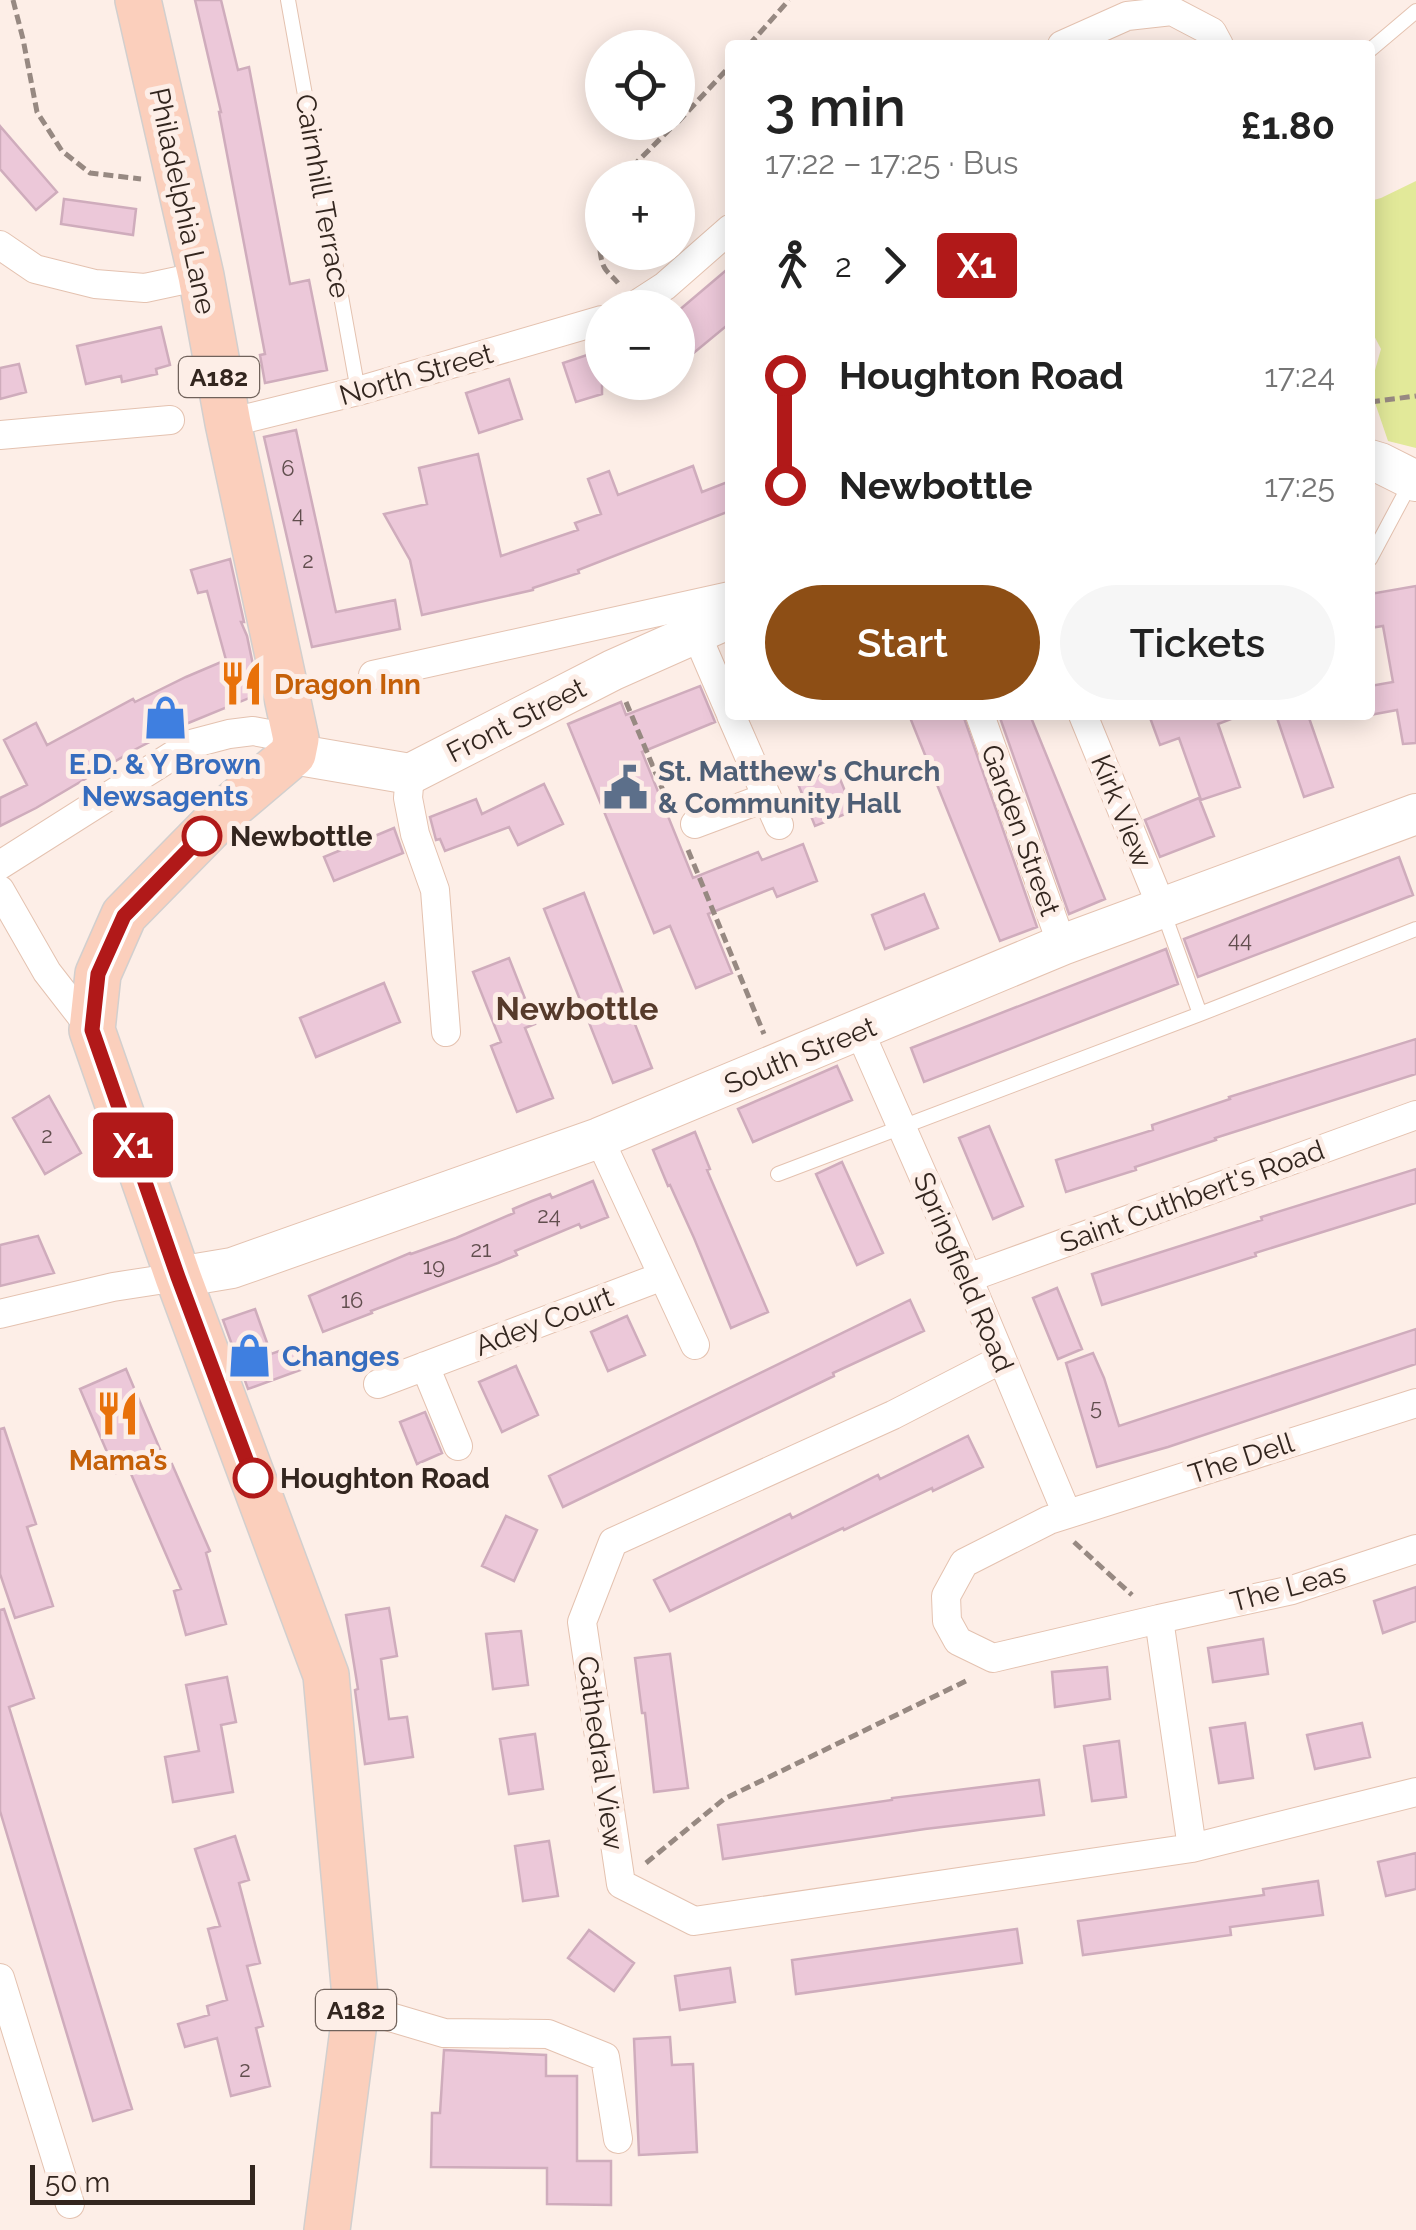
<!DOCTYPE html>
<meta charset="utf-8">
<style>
:root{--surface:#fff;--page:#f6f6f6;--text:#222;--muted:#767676;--accent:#8d4e15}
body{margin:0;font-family:Raleway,sans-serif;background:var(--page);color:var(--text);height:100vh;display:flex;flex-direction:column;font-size:38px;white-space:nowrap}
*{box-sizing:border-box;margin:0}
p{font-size:32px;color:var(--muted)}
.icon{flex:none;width:55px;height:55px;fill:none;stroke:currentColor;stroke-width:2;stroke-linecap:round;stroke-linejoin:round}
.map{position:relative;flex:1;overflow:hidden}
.side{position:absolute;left:725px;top:40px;width:650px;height:680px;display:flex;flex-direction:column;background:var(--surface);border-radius:10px;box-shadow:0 5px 25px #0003}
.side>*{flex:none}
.badge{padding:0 20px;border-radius:8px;font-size:35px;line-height:65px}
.fabs{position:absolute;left:585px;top:30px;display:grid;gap:20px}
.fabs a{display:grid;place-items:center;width:110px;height:110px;border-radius:50%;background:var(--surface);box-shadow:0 5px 25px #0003;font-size:50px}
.scale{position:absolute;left:30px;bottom:25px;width:225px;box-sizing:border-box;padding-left:10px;border:5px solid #33261f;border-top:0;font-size:28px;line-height:35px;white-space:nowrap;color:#33261f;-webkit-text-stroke:8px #fdeee7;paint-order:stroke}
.map>.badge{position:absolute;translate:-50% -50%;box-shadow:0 0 0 5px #fff}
.legs{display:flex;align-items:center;gap:15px;height:110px;padding:0 40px;font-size:32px}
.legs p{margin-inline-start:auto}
.head{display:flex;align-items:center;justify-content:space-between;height:170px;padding:0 40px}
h1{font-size:55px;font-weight:600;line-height:75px}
.cta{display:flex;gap:20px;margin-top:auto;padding:20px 40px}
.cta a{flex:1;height:115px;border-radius:60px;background:var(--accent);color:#fff;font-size:40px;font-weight:600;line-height:115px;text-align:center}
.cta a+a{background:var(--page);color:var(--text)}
ul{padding:0 40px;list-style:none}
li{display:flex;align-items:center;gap:35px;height:110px;font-size:38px}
li i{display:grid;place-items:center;width:15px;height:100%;margin:0 12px;background:currentColor}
li i::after{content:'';width:25px;height:25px;margin:-12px;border:8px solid;border-radius:50%;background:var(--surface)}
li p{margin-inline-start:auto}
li:first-child i{background:linear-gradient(#0000 50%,currentColor 0)}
li:last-child i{background:linear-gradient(currentColor 50%,#0000 0)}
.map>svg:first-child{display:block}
.green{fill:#e2e999}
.building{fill:#ecc8d9;stroke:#cfacbc;stroke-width:2.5}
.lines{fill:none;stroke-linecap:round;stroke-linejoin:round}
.lane-casing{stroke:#e4c2b0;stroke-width:16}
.street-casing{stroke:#e4c2b0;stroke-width:30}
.secondary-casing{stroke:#e4c2b0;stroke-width:42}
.primary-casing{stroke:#d2cfce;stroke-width:48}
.path{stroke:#978982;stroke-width:5;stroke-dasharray:10 5;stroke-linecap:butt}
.lane{stroke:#fff;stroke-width:14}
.street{stroke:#fff;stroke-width:28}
.secondary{stroke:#fff;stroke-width:40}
.primary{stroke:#fbcfbc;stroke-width:45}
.line-1-casing{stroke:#fff;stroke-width:22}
.line-1{stroke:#b11919;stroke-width:15}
.stop-1-dot{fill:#fff;stroke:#b11919;stroke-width:5}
.labels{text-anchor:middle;stroke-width:10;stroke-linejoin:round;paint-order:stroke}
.number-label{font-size:22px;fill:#614e4e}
.shield{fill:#fdeee7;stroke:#70625b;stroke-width:2.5}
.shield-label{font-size:25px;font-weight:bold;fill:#33261f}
.street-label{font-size:28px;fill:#33261f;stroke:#fdeee7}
.food-label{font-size:28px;font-weight:bold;fill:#c56008;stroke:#fdeee7;text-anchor:start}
.shop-label{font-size:28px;font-weight:bold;fill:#366cbe;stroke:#fdeee7}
.service-label{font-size:28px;font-weight:bold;fill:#4e5e75;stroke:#fdeee7;text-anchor:start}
.stop-label{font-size:28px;font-weight:bold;fill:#33261f;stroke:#fdeee7;text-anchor:start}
.quarter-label{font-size:32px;font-weight:bold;fill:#563a2b;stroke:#fdeee7}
</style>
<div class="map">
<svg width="1416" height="2230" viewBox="0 0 1416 2230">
<rect width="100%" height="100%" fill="#fdeee7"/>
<path class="green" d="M1416 181V448L1388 441 1370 388 1381 349 1370 328V201L1381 198Z"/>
<path class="building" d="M195 0H221L238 70 249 67 290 284 309 280 327 370 265 383 260 355 265 354 219 112H221Z
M0 126 57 192 36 210 0 169Z
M64 199 136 209 133 235 61 224Z
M730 267V323L690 356 678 340V311Z
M161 327 170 365 156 369 157 374 122 382 121 376 86 384 77 346Z
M602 350V394L576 402 563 363Z
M19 364 26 392 0 399V368Z
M509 379 522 419 479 433 466 393Z
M296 430 336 612 395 600 400 629 312 647 264 437Z
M478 454 501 556 578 530 575 523 601 514 588 479 609 471 618 495 693 466 702 492 730 481V511L578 570 579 573 533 588V590L422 615 410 560 384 514 427 504 419 468Z
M230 559 244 622H241L247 636 259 694 181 726 136 749 36 808 0 826V798L27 785 4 740 36 723 47 745 133 699 135 702 186 677 226 660 207 591 198 593 191 570Z
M1416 586V743L1403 744 1397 710 1370 715V686L1393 682 1383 626 1370 628V594Z
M700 686 715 722 642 752 693 878 758 852 762 860 803 844 817 881 777 897 773 888 708 914 732 973 696 988 670 926 654 933 568 724 621 702 626 715Z
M909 715H963L1037 927 1000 941Z
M999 715H1030L1105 899 1069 914Z
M1149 715H1234V718L1218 724 1240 787 1201 800 1179 738 1160 745Z
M1276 715H1308L1333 787 1304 797Z
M836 769 853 811 815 826 798 784Z
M544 784 563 824 518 845 509 827 445 851 440 839 436 840 430 817 476 799 482 814Z
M1199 798 1214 836 1160 857 1145 820Z
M394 828 403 853 334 881 324 857Z
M1399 857 1413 895 1198 977 1184 939Z
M584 893 652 1068 613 1083 544 909Z
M924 894 938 928 885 949 872 915Z
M1166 949 1178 984 924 1082 911 1048Z
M509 958 535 1024 525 1028 553 1098 517 1112 491 1046 501 1042 473 972Z
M384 983 400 1022 316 1057 300 1018Z
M1416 1039V1074L1215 1138 1216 1140 1135 1167 1136 1170 1066 1192 1056 1160 1153 1130 1152 1125 1230 1099 1229 1097Z
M837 1066 852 1100 753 1142 738 1109Z
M49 1096 81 1153 45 1174 13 1118Z
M989 1126 1023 1206 993 1219 959 1138Z
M695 1132 710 1169 707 1170 768 1312 731 1328 694 1238 670 1185 668 1186 653 1150Z
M842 1162 883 1253 857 1265 816 1174Z
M1416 1169V1203L1255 1253 1256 1256 1102 1305 1092 1274 1262 1220 1261 1217Z
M593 1181 608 1217 581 1228 579 1224 515 1251 517 1255 498 1263 371 1311 372 1313 323 1332 309 1296 410 1253 411 1254 456 1238 514 1213 513 1209 532 1201 550 1194 552 1198Z
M38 1236 54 1273 0 1286V1245Z
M1057 1288 1082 1349 1058 1359 1033 1298Z
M910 1300 924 1331 833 1373 834 1376 563 1507 549 1476Z
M255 1309 271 1354 305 1342 314 1365 248 1389 223 1320Z
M627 1316 645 1355 608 1371 591 1332Z
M1416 1329V1364L1168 1447 1097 1467 1066 1363 1093 1353 1104 1378 1119 1426Z
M516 1366 538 1415 502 1432 479 1382Z
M126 1369 167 1466 172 1464 210 1551 206 1553 226 1624 186 1635 174 1591 181 1589 128 1467 116 1473 80 1389Z
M425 1412 442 1453 417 1464 400 1422Z
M4 1428 36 1524 27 1527 53 1606 15 1618 0 1574V1429Z
M968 1436 983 1467 933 1491 932 1488 844 1530 843 1528 670 1611 654 1580 790 1514 792 1518 878 1475 880 1479Z
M506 1516 537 1530 514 1581 482 1566Z
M1416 1587V1621L1383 1633 1374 1601Z
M389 1608 397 1656 381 1659 389 1719 407 1717 413 1757 365 1764 355 1690 358 1689 346 1615Z
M4 1609 34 1698 9 1707 132 2109 93 2121 0 1811V1610Z
M521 1631 528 1685 493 1689 486 1634Z
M1263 1639 1268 1674 1213 1682 1208 1648Z
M670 1654 688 1788 654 1792 645 1713H642L635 1658Z
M1107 1667 1110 1699 1055 1707 1052 1672Z
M227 1677 236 1722 221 1725 233 1792 173 1802 165 1757 199 1751 186 1685Z
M1245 1723 1253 1778 1219 1783 1210 1728Z
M1362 1723 1370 1757 1315 1769 1307 1735Z
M535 1734 543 1789 509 1794 500 1739Z
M1119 1741 1126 1797 1092 1801 1084 1746Z
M1039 1780 1044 1815 925 1829 723 1859 718 1825 892 1800V1798Z
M235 1836 249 1880 239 1883 260 1963 247 1966 263 2026 256 2028 270 2086 231 2096 217 2038 185 2047 178 2024 209 2015 207 2006 227 2000 208 1929 220 1926 195 1849Z
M549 1841 558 1896 523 1901 515 1846Z
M1416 1853V1889L1386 1896 1378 1862Z
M1318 1881 1323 1915 1230 1927 1231 1935 1083 1955 1078 1921 1264 1895 1263 1889Z
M1017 1929 1022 1963 796 1994 792 1960Z
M589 1930 634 1963 614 1991 568 1958Z
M730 1968 735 2002 680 2010 675 1976Z
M670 2037 672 2065 693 2064 697 2152 639 2155 634 2039Z
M444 2050 546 2055V2076H577V2161H611V2205L547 2204V2168L431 2167 432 2113H440Z"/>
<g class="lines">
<defs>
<path id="lane" d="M288 0 358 391
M1370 50 1416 11
M1370 559 1410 484
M1163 911 1200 1014
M778 1174 1200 1014 1416 929"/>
<path id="street" d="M1062 45 1127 16 1172 11 1212 32 1219 45
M0 245 35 269 95 284 145 288 201 276
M631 308 665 286 730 229
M228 423 358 391 602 320
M0 435 170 420
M696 633 730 712
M373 675 730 596
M731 715 779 825
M980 715 1062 945
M1083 715 1162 908
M410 774 408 798 415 834 435 890 446 1032
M695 824 767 797
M0 865 191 744 229 734 253 731 296 739
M0 890 47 972 92 1030
M859 1030 968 1278 1067 1514
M599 1138 695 1345
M968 1278 1416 1115
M0 1314 113 1287 178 1277
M1002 1359 893 1415 613 1542 582 1622 621 1884 694 1921 1192 1848 1416 1792
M425 1366 458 1446
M378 1384 663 1276
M1159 1619 1292 1590 1416 1549
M1192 1848 1159 1619 993 1658 958 1641 947 1621 946 1596 964 1563 1049 1520 1416 1403
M0 1978 70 2204
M356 2007 444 2033 548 2034 605 2057 618 2139"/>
<path id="secondary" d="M1370 460 1380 463 1416 481
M293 754 410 774 613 670 730 618
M178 1277 232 1268 599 1138 1062 945 1416 814"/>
<path id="primary" d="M138 0 201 276 228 423 296 739 293 754 228 809 124 915 98 974 92 1030 178 1277 326 1675 356 2007 327 2230"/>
</defs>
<use href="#lane" class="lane-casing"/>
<use href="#street" class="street-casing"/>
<use href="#secondary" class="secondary-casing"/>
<use href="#primary" class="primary-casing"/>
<path class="path" d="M13 0 23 39 37 112 62 151 90 173 141 179
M749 45 789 0
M678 122 730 66
M621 178 677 122
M602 205C600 221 596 257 606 270 610 275 614 278 618 283
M1370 402 1416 396
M324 691 347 683
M626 702 672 812
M688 850 764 1034
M1074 1542 1132 1595
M646 1863 724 1799 970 1679"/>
<use href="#lane" class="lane"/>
<use href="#street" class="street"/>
<use href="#secondary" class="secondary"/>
<use href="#primary" class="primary"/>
</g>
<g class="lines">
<defs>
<path id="line-1" d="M202 836 124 916 98 974 92 1030 178 1277 253 1478"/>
</defs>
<use href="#line-1" class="line-1-casing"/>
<use href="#line-1" class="line-1"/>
</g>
<defs>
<symbol id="restaurant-bare" viewBox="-9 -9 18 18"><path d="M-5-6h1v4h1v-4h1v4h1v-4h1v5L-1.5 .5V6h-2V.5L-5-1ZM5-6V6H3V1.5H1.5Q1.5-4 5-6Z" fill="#e8710a" stroke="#fdeee7" stroke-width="2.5" paint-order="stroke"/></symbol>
<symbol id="shop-bare" viewBox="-9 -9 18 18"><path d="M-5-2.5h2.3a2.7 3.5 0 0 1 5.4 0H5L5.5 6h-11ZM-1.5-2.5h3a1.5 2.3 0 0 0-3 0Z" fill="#3f7fe0" stroke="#fdeee7" stroke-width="2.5" paint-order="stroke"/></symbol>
<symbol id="civic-bare" viewBox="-9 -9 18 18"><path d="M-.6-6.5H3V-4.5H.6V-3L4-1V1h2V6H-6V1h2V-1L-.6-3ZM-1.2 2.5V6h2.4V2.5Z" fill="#5c6f8a" stroke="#fdeee7" stroke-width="2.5" paint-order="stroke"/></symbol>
</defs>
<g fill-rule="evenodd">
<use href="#restaurant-bare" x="210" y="652" width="63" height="63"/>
<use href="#shop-bare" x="134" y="686" width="63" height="63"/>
<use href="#civic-bare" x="594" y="756" width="63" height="63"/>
<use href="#shop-bare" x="218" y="1324" width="63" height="63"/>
<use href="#restaurant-bare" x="86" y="1382" width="63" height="63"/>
</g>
<g class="stop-1-dot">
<circle cx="202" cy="836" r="18"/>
<circle cx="253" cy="1478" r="18"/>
</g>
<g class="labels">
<g class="number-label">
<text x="288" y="476">6</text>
<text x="298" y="522">4</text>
<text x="308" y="568">2</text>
<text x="1240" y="947">44</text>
<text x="47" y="1143">2</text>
<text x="549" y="1223">24</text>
<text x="481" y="1257">21</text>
<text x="434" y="1274">19</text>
<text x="352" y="1308">16</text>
<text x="1096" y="1415">5</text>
<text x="245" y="2077">2</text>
</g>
<g class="shield">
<rect x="179" y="357" width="80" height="40" rx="8"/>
<rect x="316" y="1990" width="80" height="40" rx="8"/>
</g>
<g class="shield-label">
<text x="219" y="386">A182</text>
<text x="356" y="2019">A182</text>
</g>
<g class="street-label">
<text transform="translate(323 196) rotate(80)" y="10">Cairnhill Terrace</text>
<text transform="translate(183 201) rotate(78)" y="10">Philadelphia Lane</text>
<text transform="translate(416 374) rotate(-16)" y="10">North Street</text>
<text transform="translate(516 720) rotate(-27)" y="10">Front Street</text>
<text transform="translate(1122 811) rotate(68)" y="10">Kirk View</text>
<text transform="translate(1021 830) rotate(70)" y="10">Garden Street</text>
<text transform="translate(800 1055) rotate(-22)" y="10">South Street</text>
<text transform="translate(1192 1196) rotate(-20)" y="10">Saint Cuthbert's Road</text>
<text transform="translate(964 1272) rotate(67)" y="10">Springfield Road</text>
<text transform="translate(544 1321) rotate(-21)" y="10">Adey Court</text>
<text transform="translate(1241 1458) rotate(-18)" y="10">The Dell</text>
<text transform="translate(1288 1587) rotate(-15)" y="10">The Leas</text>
<text transform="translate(601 1753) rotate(82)" y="10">Cathedral View</text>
</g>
<g class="food-label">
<text x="274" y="694">Dragon Inn</text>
<text x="118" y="1470" text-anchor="middle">Mama’s</text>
</g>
<g class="shop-label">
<text x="165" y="774">E.D. &amp; Y Brown<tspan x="165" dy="32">Newsagents</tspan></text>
<text x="282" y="1366" text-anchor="start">Changes</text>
</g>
<g class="service-label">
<text x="658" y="781">St. Matthew's Church<tspan x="658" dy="32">&amp; Community Hall</tspan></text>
</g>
<g class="stop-label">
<text x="230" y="846">Newbottle</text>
<text x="280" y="1488">Houghton Road</text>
</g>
<g class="quarter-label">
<text x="577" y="1020">Newbottle</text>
</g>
</g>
</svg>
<div class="fabs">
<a><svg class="icon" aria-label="locate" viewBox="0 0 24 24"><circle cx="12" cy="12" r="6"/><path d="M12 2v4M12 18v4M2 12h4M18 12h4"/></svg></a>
<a>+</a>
<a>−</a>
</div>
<div class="scale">50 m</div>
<b class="badge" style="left:133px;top:1145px;background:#b11919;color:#fff">X1</b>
<section class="side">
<div class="head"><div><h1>3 min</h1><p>17:22 – 17:25 · Bus</p></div><b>£1.80</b></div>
<div class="legs"><svg class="icon" aria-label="walk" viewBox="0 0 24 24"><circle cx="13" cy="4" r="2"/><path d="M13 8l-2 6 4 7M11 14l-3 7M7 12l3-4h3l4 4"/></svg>2<svg class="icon" aria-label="forward" viewBox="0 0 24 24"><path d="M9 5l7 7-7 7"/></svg><b class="badge" style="background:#b11919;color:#fff">X1</b></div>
<ul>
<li><i style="color:#b11919"></i><b>Houghton Road</b><p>17:24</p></li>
<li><i style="color:#b11919"></i><b>Newbottle</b><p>17:25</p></li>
</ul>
<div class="cta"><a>Start</a><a>Tickets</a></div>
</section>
</div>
